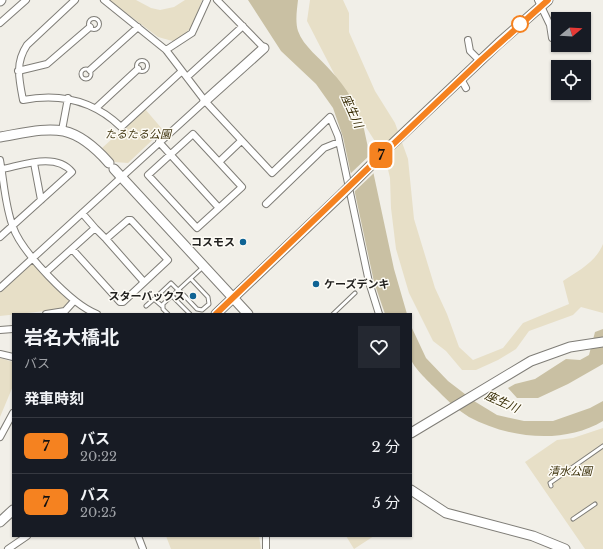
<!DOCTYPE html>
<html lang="ja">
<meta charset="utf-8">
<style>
:root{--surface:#171b24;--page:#242831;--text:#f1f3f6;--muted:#9ea1a6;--line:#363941}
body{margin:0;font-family:"Libre Baskerville","Noto Sans JP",serif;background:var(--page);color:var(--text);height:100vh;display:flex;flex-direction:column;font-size:15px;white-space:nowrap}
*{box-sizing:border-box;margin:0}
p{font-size:13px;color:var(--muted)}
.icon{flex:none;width:22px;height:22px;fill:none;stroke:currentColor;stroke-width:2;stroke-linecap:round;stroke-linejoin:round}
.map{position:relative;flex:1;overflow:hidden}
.sheet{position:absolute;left:12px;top:313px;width:400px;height:224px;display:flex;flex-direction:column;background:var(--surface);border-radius:0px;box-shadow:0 1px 3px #0004}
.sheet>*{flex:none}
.badge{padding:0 8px;border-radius:6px;font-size:14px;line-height:26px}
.needle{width:26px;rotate:72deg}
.fabs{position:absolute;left:551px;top:12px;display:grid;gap:8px}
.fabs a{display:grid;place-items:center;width:40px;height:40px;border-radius:0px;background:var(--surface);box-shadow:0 1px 3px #0004;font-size:20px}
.map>.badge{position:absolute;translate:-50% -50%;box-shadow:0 0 0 2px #fff}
h2{padding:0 12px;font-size:15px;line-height:36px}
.round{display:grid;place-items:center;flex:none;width:42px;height:42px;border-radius:0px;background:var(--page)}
.headline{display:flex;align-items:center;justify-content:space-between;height:68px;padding:0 12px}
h1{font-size:19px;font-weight:700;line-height:30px}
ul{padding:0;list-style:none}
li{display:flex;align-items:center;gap:12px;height:56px;padding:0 12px;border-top:1px solid var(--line)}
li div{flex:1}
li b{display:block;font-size:15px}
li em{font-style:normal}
li .badge{min-width:44px;font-weight:700;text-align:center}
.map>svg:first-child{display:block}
.green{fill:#e7dfc7}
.water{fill:#c9c0a3}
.pier{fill:#f1efe8}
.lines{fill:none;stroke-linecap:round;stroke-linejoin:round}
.lane-casing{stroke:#7f7d77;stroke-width:5}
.street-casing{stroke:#7f7d77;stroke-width:8}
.secondary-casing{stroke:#7f7d77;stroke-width:11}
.lane{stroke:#fff;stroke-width:3}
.street{stroke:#fff;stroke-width:6}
.secondary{stroke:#fff;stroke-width:9}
.secondary-bridge-casing{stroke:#7f7d77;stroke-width:11;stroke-linecap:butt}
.secondary-bridge{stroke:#fff;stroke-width:9}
.line-casing{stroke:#fff;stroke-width:9}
.line{stroke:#f58220;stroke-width:6}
.stop-dot{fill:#fff;stroke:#f58220;stroke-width:2}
.poi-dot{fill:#0f6394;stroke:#fefcf6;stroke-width:1.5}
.labels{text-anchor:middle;stroke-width:3;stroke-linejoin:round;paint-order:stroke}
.park-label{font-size:11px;font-style:italic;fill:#3c310a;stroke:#fefcf6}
.poi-label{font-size:11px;font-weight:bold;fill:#22211f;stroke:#fefcf6;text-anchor:end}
.water-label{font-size:12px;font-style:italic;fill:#3c310a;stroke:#fefcf6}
</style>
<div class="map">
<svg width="603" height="549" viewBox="0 0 603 549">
<rect width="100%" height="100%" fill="#f1efe8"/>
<path class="green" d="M109 0H136L151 8 160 10 174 7 185 0H202L193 26 176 42 158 37Z
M310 0H343L349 13V32L375 91 395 123 408 159 414 219 435 288 447 314 459 347 473 360 503 348 523 323 569 304 563 281C578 271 596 262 603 244V313L581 307 573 315 529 331 516 349 498 360 476 370H462L446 351 433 341 409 293 396 249 391 208 390 178 385 157 343 91 307 21Z
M145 109 163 130 128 163 114 162 102 148Z
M33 263 69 300 63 309 0 316V292Z
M0 358 13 362V386L0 417Z
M603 428V549H585L525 462 557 440 573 438Z
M166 536H259L261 549H171Z
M346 536H374L354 549Z"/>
<path class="water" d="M248 0H298C297 10 295 21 298 31 303 46 321 59 331 71 347 88 358 107 364 129L394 269 407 314H385L374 282 343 137 333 108 316 84 281 51Z
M411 326 426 358 448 381 474 401 497 415 524 421H553L590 408 603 401V421C563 445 508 438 469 417 456 409 445 398 434 387 428 381 413 367 411 359 409 350 411 336 411 326Z
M603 329V364L568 384 538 398H517L508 388 515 384 535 379 566 359 580 360 589 355 595 332Z"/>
<path class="pier" d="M371 154 375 172 354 192 349 175Z"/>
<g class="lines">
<defs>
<path id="lane" d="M88.5 24a5.5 5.5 0 1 1 11 0a5.5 5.5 0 1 1-11 0Z
M136.5 66a5.5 5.5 0 1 1 11 0a5.5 5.5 0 1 1-11 0Z
M81 74a5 5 0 1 1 10 0a5 5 0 1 1-10 0Z
M179 290 197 309 202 310 209 304 208 297 191 279
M172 296 190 314
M146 306 154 299
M162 306 154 299 171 283 178 290
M168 314 163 309V304L202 268
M333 314 355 293
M551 486 550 483 603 446
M573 519 595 504"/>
<path id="street" d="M75 0 27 45C15 63 19 79 23 100 60 93 93 100 121 127L182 71
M104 0 166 50 205 101 272 173 330 117 338 136 369 282 379 314
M217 0 264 48
M538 0 550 25 552 38
M0 23 26 0
M468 40 470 51 480 61
M166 50 192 33 207 0
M90 70 138 27
M18 71 47 64 90 27
M187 77 243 26
M461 79 466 88
M96 108 138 69
M62 130 68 98
M159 142 219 208 197 228 148 175 193 134 242 187 219 208
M0 160C4 182 5 206 13 227 21 251 72 305 97 314
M219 162 241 141
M34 163 41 200
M266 204 324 148 339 142
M0 237 72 172C56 152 23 165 2 169
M106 239 144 282
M72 249 120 302H123L168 260 131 220H128L106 239 95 228
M46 272 95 228 82 213
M0 288 205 101
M46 314 65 311 74 301
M0 330 13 329
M0 354 13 357
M0 437 13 413
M138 536 143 549
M266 536V549
M8 549 27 536"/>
<path id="secondary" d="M0 1 1 0
M205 101 264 48
M0 137C52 128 71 120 109 163
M386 150 499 43 548 0
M114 169 248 314
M216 314 342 194
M411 433 531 361 570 347 603 342
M411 490 446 513 533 536 565 549
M0 522 13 510"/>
</defs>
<use href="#lane" class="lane-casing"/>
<use href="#street" class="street-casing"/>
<use href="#secondary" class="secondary-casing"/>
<use href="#lane" class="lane"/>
<use href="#street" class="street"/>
<use href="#secondary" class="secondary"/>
<defs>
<path id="secondary-bridge" d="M342 194 386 150"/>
</defs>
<use href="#secondary-bridge" class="secondary-bridge-casing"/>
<use href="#secondary-bridge" class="secondary-bridge"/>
</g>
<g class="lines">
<defs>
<path id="line" d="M216 314 480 61 548 0"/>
</defs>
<use href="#line" class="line-casing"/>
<use href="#line" class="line"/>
</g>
<circle class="stop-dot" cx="520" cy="24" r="8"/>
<g class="poi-dot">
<circle cx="243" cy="242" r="4"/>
<circle cx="316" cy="284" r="4"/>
<circle cx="193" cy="296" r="4"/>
</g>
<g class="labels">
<g class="park-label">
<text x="138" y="138">たるたる公園</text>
<text x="570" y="475">清水公園</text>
</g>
<g class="poi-label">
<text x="235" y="246">コスモス</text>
<text x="324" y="288" text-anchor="start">ケーズデンキ</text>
<text x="185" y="300">スターバックス</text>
</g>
<g class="water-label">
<text transform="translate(352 111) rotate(66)" y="4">座生川</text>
<text transform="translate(502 402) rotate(24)" y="4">座生川</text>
</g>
</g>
</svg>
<div class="fabs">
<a><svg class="needle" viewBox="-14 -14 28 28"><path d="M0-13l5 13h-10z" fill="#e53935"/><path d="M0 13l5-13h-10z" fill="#9ea1a6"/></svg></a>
<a><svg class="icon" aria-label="locate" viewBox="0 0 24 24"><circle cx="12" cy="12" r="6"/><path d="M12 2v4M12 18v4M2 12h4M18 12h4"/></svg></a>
</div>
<b class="badge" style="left:381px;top:155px;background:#f58220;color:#111">7</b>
<section class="sheet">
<div class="headline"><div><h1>岩名大橋北</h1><p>バス</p></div><a class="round"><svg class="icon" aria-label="heart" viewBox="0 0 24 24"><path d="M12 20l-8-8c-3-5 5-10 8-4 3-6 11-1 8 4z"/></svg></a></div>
<h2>発車時刻</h2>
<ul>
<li><span class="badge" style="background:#f58220;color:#111">7</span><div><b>バス</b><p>20:22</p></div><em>2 分</em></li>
<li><span class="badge" style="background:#f58220;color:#111">7</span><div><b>バス</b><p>20:25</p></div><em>5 分</em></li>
</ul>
</section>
</div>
